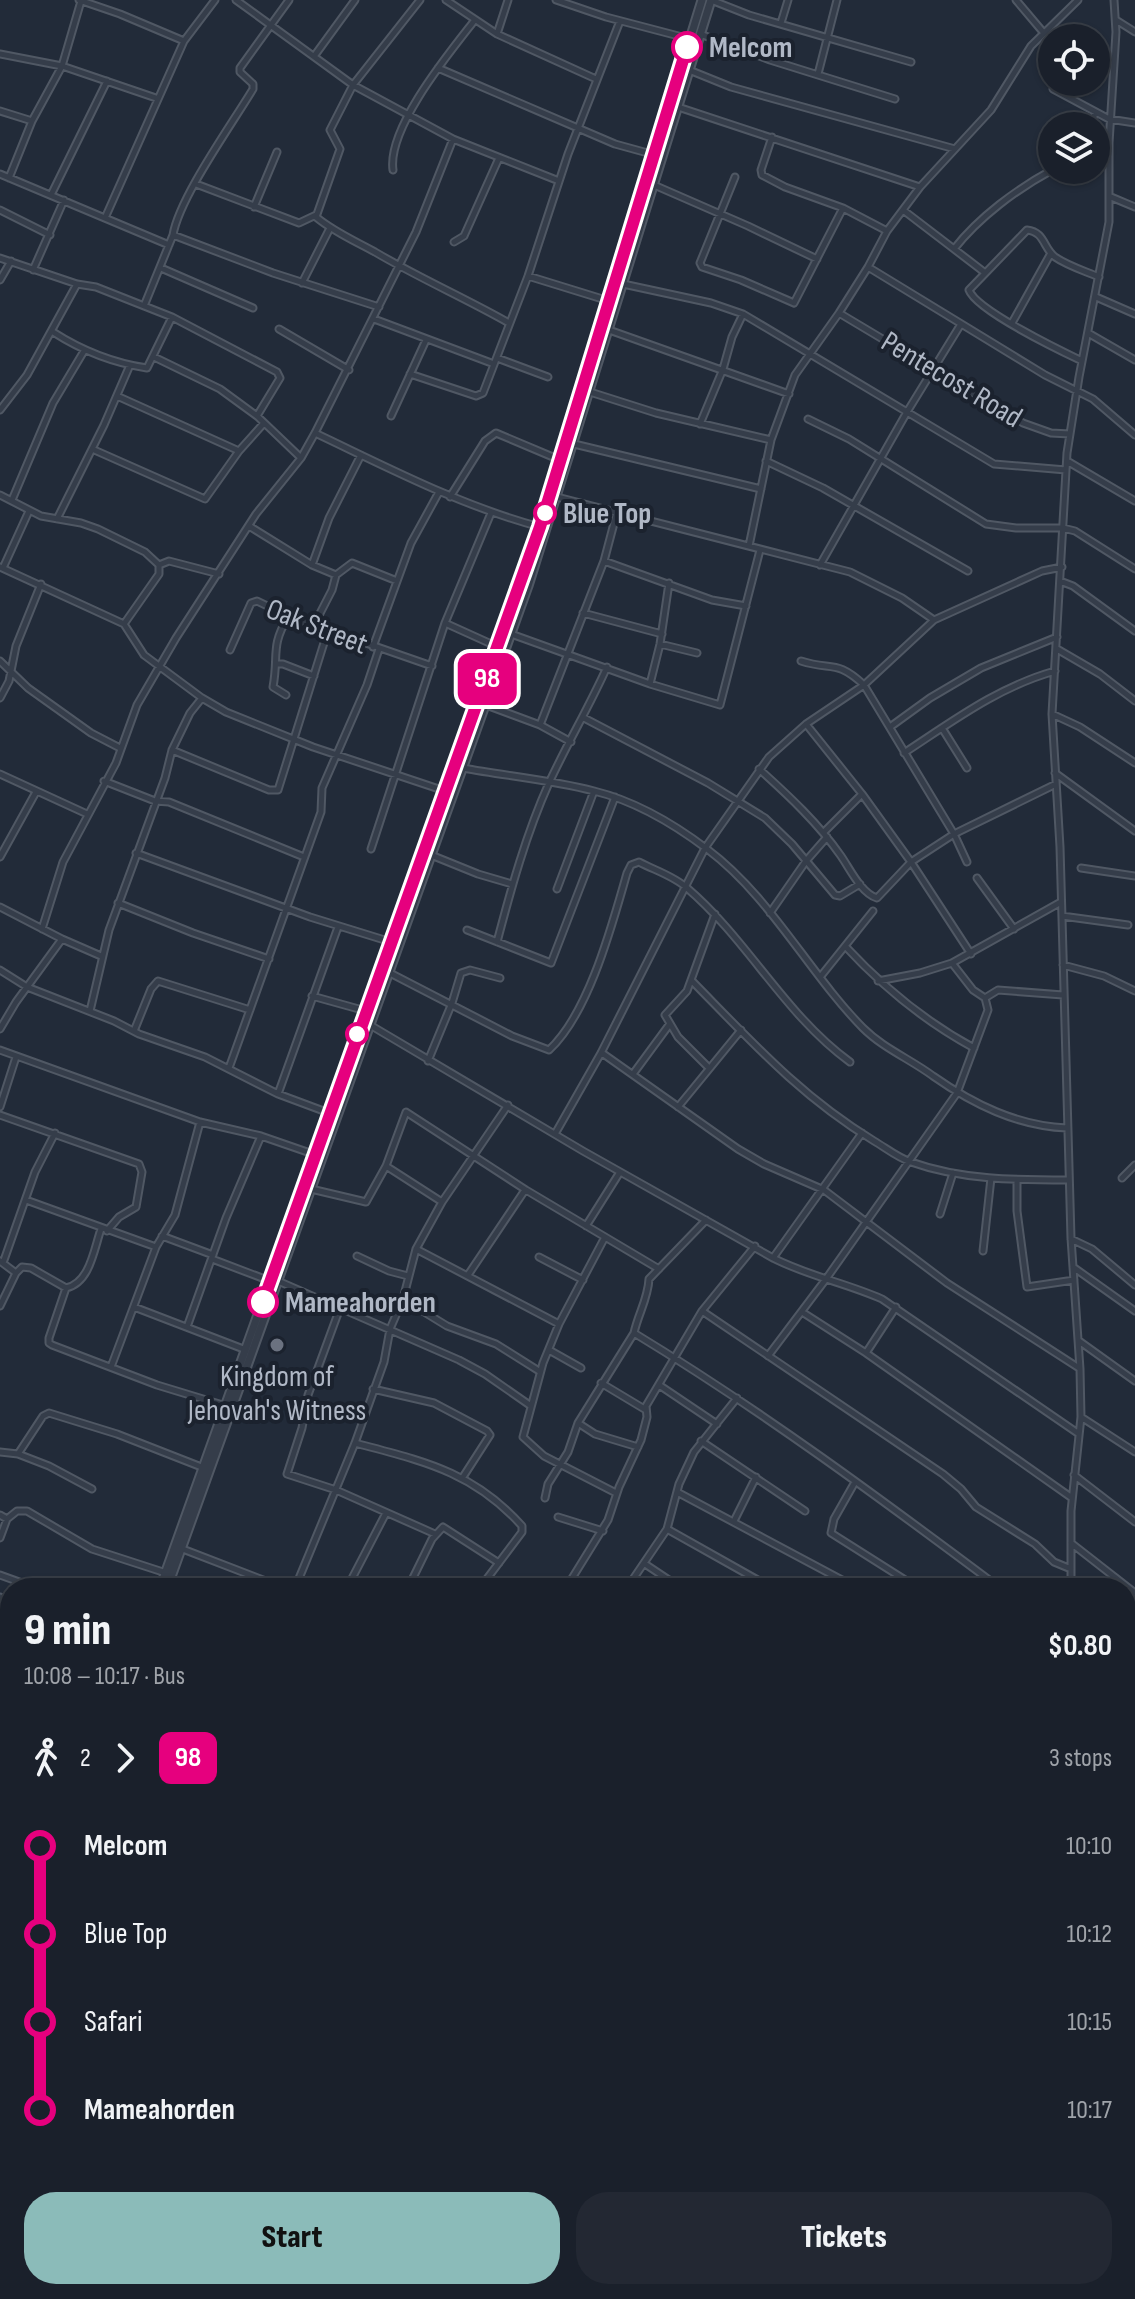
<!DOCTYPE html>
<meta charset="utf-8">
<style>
:root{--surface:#1a202b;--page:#232833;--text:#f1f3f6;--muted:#9fa3a9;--line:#383e47;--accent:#8bbbb9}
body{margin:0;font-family:"Sofia Sans Condensed",sans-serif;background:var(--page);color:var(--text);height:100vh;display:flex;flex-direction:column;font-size:30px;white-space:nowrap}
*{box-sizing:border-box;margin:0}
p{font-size:26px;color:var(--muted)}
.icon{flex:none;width:44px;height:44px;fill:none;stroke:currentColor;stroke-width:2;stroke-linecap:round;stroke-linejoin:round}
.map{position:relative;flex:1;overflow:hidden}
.panel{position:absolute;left:0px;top:1578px;width:1136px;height:722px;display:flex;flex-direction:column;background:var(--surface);border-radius:32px 32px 0 0;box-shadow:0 2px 6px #0004,0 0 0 2px var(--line)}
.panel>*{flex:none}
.badge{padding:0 16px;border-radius:12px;font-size:28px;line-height:52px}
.tools{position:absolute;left:1038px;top:24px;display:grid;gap:16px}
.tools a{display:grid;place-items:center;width:72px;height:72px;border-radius:50%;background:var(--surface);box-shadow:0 2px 6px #0004,0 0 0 2px var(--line);font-size:40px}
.map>.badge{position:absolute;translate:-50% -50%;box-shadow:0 0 0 4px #fff}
.legs{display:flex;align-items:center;gap:12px;height:88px;padding:0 24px;font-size:26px}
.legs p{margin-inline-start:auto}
.headline{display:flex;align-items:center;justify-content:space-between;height:136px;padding:0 24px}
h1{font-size:44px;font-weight:800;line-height:60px}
.cta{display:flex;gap:16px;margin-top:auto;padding:16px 24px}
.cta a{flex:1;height:92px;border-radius:32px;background:var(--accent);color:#111;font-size:32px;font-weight:800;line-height:92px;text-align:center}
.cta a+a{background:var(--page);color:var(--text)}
ul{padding:0 24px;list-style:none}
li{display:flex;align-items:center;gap:28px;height:88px;font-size:30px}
li i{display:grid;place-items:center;width:12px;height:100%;margin:0 10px;background:currentColor}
li i::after{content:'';width:20px;height:20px;margin:-10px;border:6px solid;border-radius:50%;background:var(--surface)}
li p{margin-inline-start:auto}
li:first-child i{background:linear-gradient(#0000 50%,currentColor 0)}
li:last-child i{background:linear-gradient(currentColor 50%,#0000 0)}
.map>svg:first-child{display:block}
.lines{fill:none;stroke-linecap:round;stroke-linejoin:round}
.minor-casing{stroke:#505864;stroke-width:9}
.tertiary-casing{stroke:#505864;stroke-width:11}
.minor{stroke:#353d4a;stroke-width:5}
.tertiary{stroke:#353d4a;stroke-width:7}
.line-1-casing{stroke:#fff;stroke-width:18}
.line-1{stroke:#e6007e;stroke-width:12}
.stop-1-dot{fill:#fff;stroke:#e6007e;stroke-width:4}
.worship-dot{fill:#6b7280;stroke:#1b222e;stroke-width:3}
.labels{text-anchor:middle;stroke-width:8;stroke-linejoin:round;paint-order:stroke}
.stop-label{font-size:30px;font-weight:bold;fill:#b0b8c6;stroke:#1b222e;text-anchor:start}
.street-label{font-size:30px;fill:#b0b8c6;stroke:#1b222e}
.poi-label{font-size:30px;fill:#b0b8c6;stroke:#1b222e}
</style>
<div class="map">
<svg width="1135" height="2299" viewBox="0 0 1135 2299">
<rect width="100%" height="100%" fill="#222b39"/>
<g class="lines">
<defs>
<path id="minor" d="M79 0 120 14 184 41
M236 0 353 85 453 139 559 181
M420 0 353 85 330 130 340 149 316 217C334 232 355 241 375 252 419 278 465 298 509 323
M446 0 497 34 596 79
M556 0 606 17 690 39
M711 0 749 15 911 62
M1016 0 1043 32
M1116 20 1135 32
M781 23 788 0
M497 34 508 0
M700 34 770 60 895 99
M0 54 62 66 156 98
M315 55 355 0
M438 68 615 144 655 155
M689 70 731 87 955 149
M818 74 837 0
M1053 89 1109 119 1135 123
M678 107 920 187 887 231 868 267 839 313 795 375 771 440 749 546
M0 111 32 121
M1089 126 1096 112
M772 137 761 170 762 175 785 187 843 208 887 231
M393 170C387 128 449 53 474 21
M0 174 169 245
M735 177 700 263 702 267 741 280 794 303 843 208
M9 178 32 121 62 66 81 1
M196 184 299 223 316 215
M654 185 748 226 817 259
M920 187 991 110 1031 46 1078 0
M51 195 107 81
M1111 197 1135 207
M254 207 277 152
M0 210 50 235
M903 210 954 249C979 217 1017 189 1052 170
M105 218 184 41 215 0
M173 235C179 198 232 124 253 89V84L240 72V68L289 0
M454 242 464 236 499 158
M954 249 984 272
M0 258 77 284 96 287 172 317 277 372 280 378 257 416
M868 267 1045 375 1093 399 1135 435
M161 268 253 308
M33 270 64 200
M528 276 609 301
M0 280 11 261
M302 283 330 228
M623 284 711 303 743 314 994 464 1066 470
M1096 297 1135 314
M144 306 173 235 273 273 379 307
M839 313 1023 423 1051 433 1070 434
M374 319 494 364
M1012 323 1051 253
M279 329 349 370
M609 330 789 394
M53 332C81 350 113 363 147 368L172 317
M1088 333 1135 360
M154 357 220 389 257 416 300 457
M497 358 548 377
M1082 361C1061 351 976 310 969 290L1027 230C1045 232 1043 248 1055 257 1068 266 1085 271 1099 277
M410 374 476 396 483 393 528 276 568 154 620 21
M590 392 656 413 771 440
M117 396 239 451
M0 410 27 375 77 284
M391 416 426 340
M808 419 849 439 986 524 1016 528H1063L1075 531 1135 569
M700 424 723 369 732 337 743 314
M315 433C391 469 459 505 540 527
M574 444 761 489
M92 449 205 499 239 451 264 423
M766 461 823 488 968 571
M1067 461 1135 501
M0 495 41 516 81 523 98 529 145 552 159 565
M450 497 485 441 496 433 560 460
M557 497 850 572 902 598 934 620
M12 500 53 403 84 351
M57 519 104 425 130 365
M249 526 312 565 336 575 352 563 397 581
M604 561 712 600 746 606
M159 565 169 561 219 574
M312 565 329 518 361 455
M820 565 907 412 961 324
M0 567 124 624 144 655 202 698 226 712 313 747 445 791
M3 568 29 511
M1060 581 1073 586 1135 631
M583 613 662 634
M445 623 498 647
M124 624 159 574V565
M314 625 332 590 336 575
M511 634 650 684 720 705 760 550
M660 644 697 653
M373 647 411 543 439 492
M1057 649 1100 674 1135 701
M230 650 251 603 257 601 288 616 432 666
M0 661 28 688 91 733 120 748
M801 661C832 671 836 659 864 685L954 834 967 862
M277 664H283L314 676
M650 684 660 644 669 583
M286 695 273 687C279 655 270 647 288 617
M0 698 9 681 16 646 41 584
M486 705 540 725 571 742
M1052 714 1080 727 1135 763
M584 718 708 783 765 818 792 844 835 895 840 896 860 884
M806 724 862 794 911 862 971 954
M540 725 604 561 617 512
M890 727 930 698 981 668 1057 637
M942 728 967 768
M172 750 269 790H278L328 630
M904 753C953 721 998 687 1055 671
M463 768C506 776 552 780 594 791 635 801 674 824 707 849 771 897 808 972 863 1028 883 1048 910 1059 933 1076 973 1104 1017 1126 1067 1128
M759 769C789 796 818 823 841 856 850 869 861 893 877 898L911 862 954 834 1056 784
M1055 773 1135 831
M0 774 87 814
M104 781 155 801 169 802 304 857
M824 832 862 794
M371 849 445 623 491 513
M136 853 310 917 391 942
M431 855 478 874 512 884
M0 857 36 792
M1081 868 1135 876
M977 878 1014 929
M557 889 594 791
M118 903 193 933 269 959
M0 907 62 939 101 956
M770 913 806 861 827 837
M1062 916 1128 925
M42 929 63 862 116 763 137 705 176 638 256 514 301 458 315 433 416 232 453 139
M467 930 551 963 615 797
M497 942C511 889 526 834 549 783 567 744 589 707 607 667
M845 946C884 988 924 1021 974 1048
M1063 965 1104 976 1135 991
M0 970 27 987 114 1021 139 1034 205 1057 278 1094 329 1113
M388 972 512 1036 549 1050C589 1013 612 925 627 873L631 865 639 862C654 870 674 876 687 888 748 940 785 1015 850 1062
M821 976 873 911
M691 980C751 1041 800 1096 874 1141 886 1148 898 1158 911 1162 961 1180 1016 1180 1068 1180
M878 981 920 973 952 963 1061 902
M312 996 366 1011
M985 998 998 990 1063 995
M90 1011 109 930 165 778 172 750 190 713 202 698
M370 1025 583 1151 773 1258C808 1276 846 1283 882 1299L1079 1434
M0 1029 16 1002 62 939
M134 1031 151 989 158 981 250 1010
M0 1050 200 1122 261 1136 316 1155
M602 1053 738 1149 764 1164 824 1190 947 1283 1079 1368
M428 1061 452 1003 461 973 470 970 500 978
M229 1068 321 812 322 788 367 685 379 649
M709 1068 678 1037 665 1015 687 991 715 914
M633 1074 669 1025
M278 1094 338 927
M0 1107 16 1057
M678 1107 741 1030
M0 1115 139 1164 142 1172 136 1207 119 1217 107 1231
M555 1134 601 1053 705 848 769 757 806 724 864 685 934 620 1042 571 1062 567
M386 1166 442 1202
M1122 1178 1135 1165
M1017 1180V1211L1027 1287 1074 1280
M311 1189 366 1202 386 1166 406 1112 526 1190 659 1269
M26 1200 156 1247
M940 1214 953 1173
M586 1226 620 1172
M162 1236 213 1255
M605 1237 559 1324 543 1363 523 1437 544 1456 616 1493
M1071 1239 1092 1249 1135 1285
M416 1249 559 1324
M983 1251 991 1178
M357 1256 389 1271 408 1276
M539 1257 583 1280
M773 1258 862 1133
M212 1259 270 1281
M0 1261 16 1273
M3 1263 35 1172 55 1133
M1073 1267 1135 1311
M468 1275 525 1190
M278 1281 459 1360 485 1374 531 1406
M66 1288C90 1283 94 1249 101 1229
M403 1299 447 1326 496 1344 539 1371
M0 1306 16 1273 22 1267 31 1268 66 1288 49 1338V1343L52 1345 157 1385 226 1406
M134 1307 246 1350
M340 1308 308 1395 302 1428 287 1474 336 1490 435 1534
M702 1311 943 1474 961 1489 976 1507 1035 1544 1054 1562 1071 1569
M802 1312 866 1353 1072 1498
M187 1327 226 1218 261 1136
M634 1333C761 1410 881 1499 1000 1588
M1079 1341 1135 1381
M549 1350 581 1368
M866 1353 896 1307
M768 1356 826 1279 957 1093 988 1010 985 998 973 990 952 963
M111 1367 156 1247 175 1215 200 1122
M601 1383 646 1410
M659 1385 717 1424
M373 1389 434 1403 487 1431 490 1435 463 1477
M1081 1417 1135 1452
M578 1423 595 1434 638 1447
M701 1441 805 1511
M355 1443C422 1461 473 1471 522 1526V1532L480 1588
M0 1452 18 1454 49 1466 92 1489
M18 1454 43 1416 49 1413 117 1434 204 1468
M1074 1475 1135 1522
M855 1482 834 1519 831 1533 918 1588
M677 1492 857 1588
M545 1498 548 1484 568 1452 578 1423 634 1333C638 1314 648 1299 649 1279L706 1220
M0 1515 7 1519 17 1511H27L92 1549 166 1573
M558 1517 603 1531
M734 1521 756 1477
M667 1529 772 1588
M0 1538 7 1519
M1071 1543 1135 1593
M180 1548 284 1588
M645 1564 681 1588
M0 1575 36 1588
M540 1581 554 1588
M295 1588 355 1443 384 1362 390 1329 403 1299 416 1249 442 1202 508 1105
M347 1588 386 1513
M408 1588 432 1539 443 1527 499 1563
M566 1588 608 1520 619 1487 641 1440 647 1417 646 1406 702 1311 755 1246
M627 1588 667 1529 679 1484 694 1452 737 1398
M1071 1588V1511L1081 1417 1080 1369 1071 1238 1060 847 1052 714 1067 453 1079 377 1109 222V143L1116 32 1114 0
M0 1597 10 1601
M0 1640 10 1644
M1126 1658 1135 1666
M0 1704 10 1708
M1126 1734 1135 1741
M1126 1816 1135 1809
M0 1875 10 1879
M1126 1893 1135 1882
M0 1935 10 1940
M1126 1957 1135 1994
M1133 1963 1135 1964
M0 1990 10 1995
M1126 2037 1135 2023
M0 2046 10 2019
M1126 2193 1135 2184
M1126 2214 1135 2224
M0 2240 10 2221
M50 2290 61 2299
M164 2290 177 2299
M775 2290V2299
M933 2290 943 2299
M1125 2290 1132 2298 1135 2295
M1052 2291 1063 2299
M643 2294 655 2290
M31 2299 38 2290
M196 2299 202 2290
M283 2299 289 2290
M346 2299 352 2290
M536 2299 542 2290
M690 2299 691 2290
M877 2299 884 2290"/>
<path id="tertiary" d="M160 1588 540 527 702 0
M167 1588 528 586 711 0
M0 1781 10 1785
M437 2290 447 2299
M450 2290 460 2299"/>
</defs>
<use href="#minor" class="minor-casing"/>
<use href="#tertiary" class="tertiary-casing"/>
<use href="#minor" class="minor"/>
<use href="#tertiary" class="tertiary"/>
</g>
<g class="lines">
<defs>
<path id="line-1" d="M263 1302 540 527 687 47"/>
</defs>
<use href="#line-1" class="line-1-casing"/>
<use href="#line-1" class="line-1"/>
</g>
<g class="stop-1-dot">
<circle cx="687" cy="47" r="14"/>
<circle cx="545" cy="513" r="10"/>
<circle cx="357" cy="1034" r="10"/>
<circle cx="263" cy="1302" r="14"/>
</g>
<circle class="worship-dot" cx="277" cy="1345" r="8"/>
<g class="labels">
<g class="stop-label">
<text x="709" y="57">Melcom</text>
<text x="563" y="523">Blue Top</text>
<text x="285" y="1312">Mameahorden</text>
</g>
<g class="street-label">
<text transform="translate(952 379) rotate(31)" y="10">Pentecost Road</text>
<text transform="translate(317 626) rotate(21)" y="10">Oak Street</text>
</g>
<g class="poi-label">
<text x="277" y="1386">Kingdom of<tspan x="277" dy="34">Jehovah's Witness</tspan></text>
</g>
</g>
</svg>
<div class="tools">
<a><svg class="icon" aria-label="locate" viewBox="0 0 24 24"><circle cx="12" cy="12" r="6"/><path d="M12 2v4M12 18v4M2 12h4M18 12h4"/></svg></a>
<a><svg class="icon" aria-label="layers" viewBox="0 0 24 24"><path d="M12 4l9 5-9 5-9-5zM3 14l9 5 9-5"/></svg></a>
</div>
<b class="badge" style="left:487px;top:679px;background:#e6007e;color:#fff">98</b>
<section class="panel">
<div class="headline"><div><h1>9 min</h1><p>10:08 – 10:17 · Bus</p></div><b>$0.80</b></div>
<div class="legs"><svg class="icon" aria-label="walk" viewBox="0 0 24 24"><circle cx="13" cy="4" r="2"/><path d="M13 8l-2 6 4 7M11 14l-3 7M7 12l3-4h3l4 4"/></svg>2<svg class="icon" aria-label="forward" viewBox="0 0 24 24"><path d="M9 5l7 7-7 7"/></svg><b class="badge" style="background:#e6007e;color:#fff">98</b><p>3 stops</p></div>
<ul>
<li><i style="color:#e6007e"></i><b>Melcom</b><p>10:10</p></li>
<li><i style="color:#e6007e"></i><span>Blue Top</span><p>10:12</p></li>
<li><i style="color:#e6007e"></i><span>Safari</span><p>10:15</p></li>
<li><i style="color:#e6007e"></i><b>Mameahorden</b><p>10:17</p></li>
</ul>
<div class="cta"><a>Start</a><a>Tickets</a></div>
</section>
</div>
